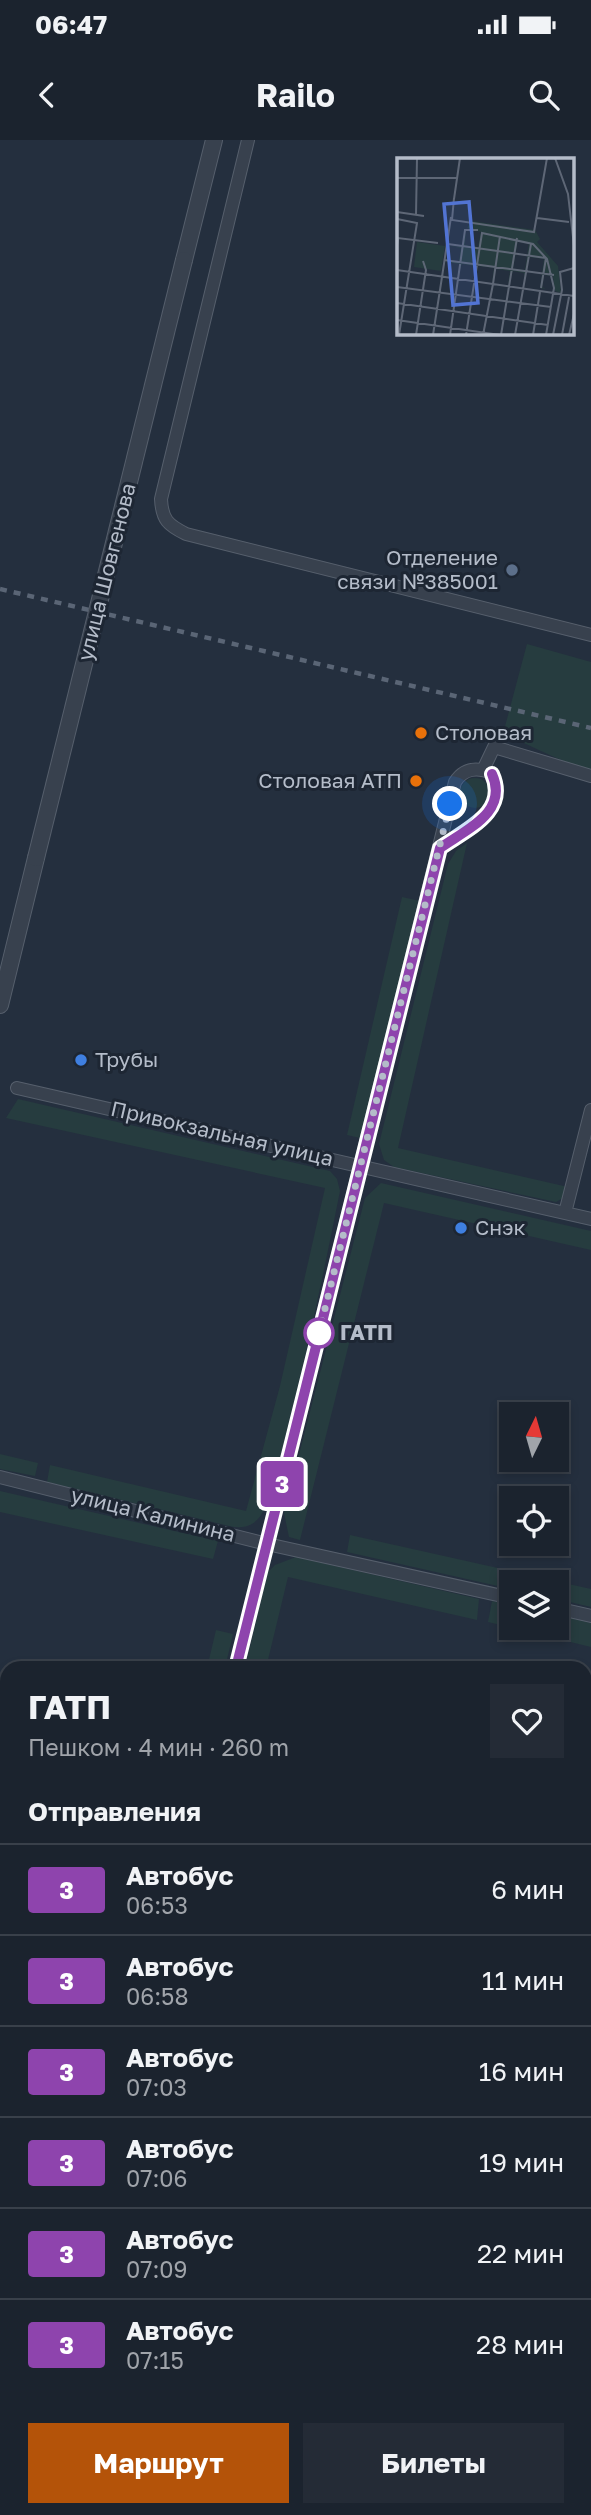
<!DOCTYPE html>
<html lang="ru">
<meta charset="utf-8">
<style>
:root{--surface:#1b232e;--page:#242b36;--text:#f1f3f6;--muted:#a0a4aa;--line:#39404a;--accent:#b45309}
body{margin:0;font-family:"Golos Text",sans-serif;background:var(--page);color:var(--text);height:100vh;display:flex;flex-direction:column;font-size:26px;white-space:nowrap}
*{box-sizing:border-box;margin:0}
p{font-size:23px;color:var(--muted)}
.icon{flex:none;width:38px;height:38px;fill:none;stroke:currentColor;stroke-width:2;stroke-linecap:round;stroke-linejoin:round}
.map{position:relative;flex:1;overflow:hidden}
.details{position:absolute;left:0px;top:1521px;width:592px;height:856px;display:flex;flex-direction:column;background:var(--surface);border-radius:21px 21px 0 0;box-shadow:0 4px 10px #0003,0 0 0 2px var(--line)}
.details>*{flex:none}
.badge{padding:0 14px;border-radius:5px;font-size:24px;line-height:46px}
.needle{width:46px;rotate:5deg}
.controls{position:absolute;left:499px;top:1262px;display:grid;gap:14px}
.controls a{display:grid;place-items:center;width:70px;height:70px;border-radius:0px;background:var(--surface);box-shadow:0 4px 10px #0003,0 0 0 2px var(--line);font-size:35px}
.you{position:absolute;width:35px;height:35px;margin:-18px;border:5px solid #fff;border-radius:50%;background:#1a73e8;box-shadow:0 0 0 10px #1a73e833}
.map>.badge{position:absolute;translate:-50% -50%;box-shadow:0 0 0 4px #fff}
h2{padding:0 28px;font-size:26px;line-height:63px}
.round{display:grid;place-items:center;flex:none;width:74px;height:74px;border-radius:0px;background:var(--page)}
.head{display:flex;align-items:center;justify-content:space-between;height:119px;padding:0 28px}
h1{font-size:33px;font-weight:700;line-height:52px}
.action{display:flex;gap:14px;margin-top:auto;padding:14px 28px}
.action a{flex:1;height:80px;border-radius:0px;background:var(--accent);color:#fff;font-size:28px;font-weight:700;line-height:80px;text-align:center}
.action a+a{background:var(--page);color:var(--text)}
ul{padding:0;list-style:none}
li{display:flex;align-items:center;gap:21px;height:91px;padding:0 28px;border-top:2px solid var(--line)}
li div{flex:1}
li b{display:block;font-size:26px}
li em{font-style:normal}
li .badge{min-width:77px;font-weight:700;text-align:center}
.status{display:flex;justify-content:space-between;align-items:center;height:49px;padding:0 35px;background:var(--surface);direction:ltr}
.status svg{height:19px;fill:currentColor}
header{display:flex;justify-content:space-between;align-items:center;height:91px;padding:0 28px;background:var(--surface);font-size:32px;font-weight:700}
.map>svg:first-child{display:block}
.green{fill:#263c3f}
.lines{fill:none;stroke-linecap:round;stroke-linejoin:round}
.minor-casing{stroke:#565f6c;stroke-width:14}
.tertiary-casing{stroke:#565f6c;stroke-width:18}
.primary-casing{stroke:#414a57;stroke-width:21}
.minor{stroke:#38414e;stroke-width:12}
.tertiary{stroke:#38414e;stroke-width:16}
.primary{stroke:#56606e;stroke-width:19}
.rail{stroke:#5a6575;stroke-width:4.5;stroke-dasharray:7 7;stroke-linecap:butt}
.tertiary-bridge-casing{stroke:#565f6c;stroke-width:18;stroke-linecap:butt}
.tertiary-bridge{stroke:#38414e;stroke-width:16}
.line-casing{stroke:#fff;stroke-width:16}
.line{stroke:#8e44ad;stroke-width:10}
.walk{stroke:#b4bcc9;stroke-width:7;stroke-dasharray:0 12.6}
.service-dot{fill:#5c6f8a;stroke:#1d2633;stroke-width:2.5}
.food-dot{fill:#e8710a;stroke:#1d2633;stroke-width:2.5}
.shop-dot{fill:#3f7fe0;stroke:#1d2633;stroke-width:2.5}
.stop-dot{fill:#fff;stroke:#8e44ad;stroke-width:3.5}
.labels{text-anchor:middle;stroke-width:6;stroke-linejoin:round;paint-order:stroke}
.poi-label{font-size:21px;fill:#b4bcc9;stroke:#1d2633;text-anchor:start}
.street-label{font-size:21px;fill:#b4bcc9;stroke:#1d2633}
.stop-label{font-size:21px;font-weight:bold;fill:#b4bcc9;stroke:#1d2633;text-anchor:start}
.inset-road{fill:none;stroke:#5e6776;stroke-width:2}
.view{fill:#5274d3;fill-opacity:0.15;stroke:#5274d3;stroke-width:3.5}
.inset-edge{fill:none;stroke:#b4bcc9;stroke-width:3.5}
</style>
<div class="status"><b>06:47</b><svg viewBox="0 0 49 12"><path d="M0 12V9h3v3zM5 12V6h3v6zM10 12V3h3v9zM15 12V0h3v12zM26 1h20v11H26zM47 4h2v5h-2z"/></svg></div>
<header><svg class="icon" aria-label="back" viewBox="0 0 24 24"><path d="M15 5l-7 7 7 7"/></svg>Railo<svg class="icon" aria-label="search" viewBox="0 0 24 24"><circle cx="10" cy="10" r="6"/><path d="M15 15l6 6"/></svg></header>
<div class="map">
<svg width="591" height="2375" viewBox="0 0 591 2375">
<rect width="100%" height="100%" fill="#242f3e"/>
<path class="green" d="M527 504 591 522V631C560 622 533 606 503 594Z
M460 653a15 15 0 1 1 30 0a15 15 0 1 1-30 0Z
M467 703 398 1008 568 1047 563 1058 556 1062 394 1027 384 1020 379 1004 448 724 456 711Z
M402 757 420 761 360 998 347 995Z
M18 959 330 1031 337 1039 340 1051C324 1132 307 1212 286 1293 280 1318 276 1352 261 1375 253 1387 242 1389 229 1386L47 1342 50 1325 246 1371 280 1246 325 1048 6 978Z
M381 1043 591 1091V1110L384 1063 300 1400 289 1397 284 1373 365 1058Z
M0 1314 38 1323 35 1336 0 1329Z
M0 1351 218 1401 213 1419 0 1372Z
M350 1395 591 1449V1467L557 1459 556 1442H511V1449L347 1412Z
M296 1417 479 1459 477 1480 288 1437 266 1528H245L268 1432 275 1425Z
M492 1461 511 1465V1488H556L557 1475 591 1483V1507L488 1482Z
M216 1490 233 1494 225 1528H207Z
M591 1574V1685L585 1710 584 1600Z
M453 2370H488L487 2375H451Z"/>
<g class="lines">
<defs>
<path id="minor" d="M248 0 161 359C162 380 168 385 186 394L591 495
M483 630 494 607 591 636
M17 948 591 1079
M565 1073 591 970
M0 1337 267 1404 511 1458
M556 1468 591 1476
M236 1528 455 642C464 628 477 627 492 633 509 672 467 688 440 708
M584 1747 591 1720
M0 2121 7 2123
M584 2250 591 2252
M31 2375 33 2370
M442 2375 444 2370"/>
<path id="tertiary" d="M184 120 214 0
M0 865 36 718"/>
<path id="primary" d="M0 1742 7 1744
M584 1872 591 1874"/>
</defs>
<use href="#minor" class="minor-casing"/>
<use href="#tertiary" class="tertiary-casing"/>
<use href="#primary" class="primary-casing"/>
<use href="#minor" class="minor"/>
<use href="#tertiary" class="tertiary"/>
<use href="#primary" class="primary"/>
<path class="rail" d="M0 449 591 588"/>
<defs>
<path id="tertiary-bridge" d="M36 718 184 120"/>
</defs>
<use href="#tertiary-bridge" class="tertiary-bridge-casing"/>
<use href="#tertiary-bridge" class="tertiary-bridge"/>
</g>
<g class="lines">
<defs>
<path id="line" d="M236 1528 440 708C467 689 509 672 492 634"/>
</defs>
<use href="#line" class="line-casing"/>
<use href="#line" class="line"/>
<path class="walk" d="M319 1193 450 664"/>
</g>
<circle class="service-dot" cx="512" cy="430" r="7"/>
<g class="food-dot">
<circle cx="421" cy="593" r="7"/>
<circle cx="416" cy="641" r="7"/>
</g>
<g class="shop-dot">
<circle cx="81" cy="920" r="7"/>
<circle cx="461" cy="1088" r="7"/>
</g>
<circle class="stop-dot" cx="319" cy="1193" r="14"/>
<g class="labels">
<g class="poi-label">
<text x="498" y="425" text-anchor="end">Отделение<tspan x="498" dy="24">связи №385001</tspan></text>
<text x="435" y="600">Столовая</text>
<text x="402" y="648" text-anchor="end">Столовая АТП</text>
<text x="95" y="927">Трубы</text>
<text x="475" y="1095">Снэк</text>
</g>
<g class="street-label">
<text transform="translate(107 432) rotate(-76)" y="7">улица Шовгенова</text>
<text transform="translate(222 994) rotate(13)" y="7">Привокзальная улица</text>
<text transform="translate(153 1375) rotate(14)" y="7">улица Калинина</text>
</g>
<g class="stop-label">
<text x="340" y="1200">ГАТП</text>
</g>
</g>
<g transform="translate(397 18)">
<rect width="177" height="177" fill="#242f3e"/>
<path d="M74 63 138 72 143 81 140 84 161 108 164 135 158 133 156 118 147 117 145 129 149 131 143 130 147 101 132 99 127 120V115L116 113 111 126 113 113 99 111 95 124 97 110 81 108 77 117 78 108 65 106 60 119 64 106 47 104 62 103 64 90 51 88 65 89 69 74 68 87 81 89 84 74 70 70ZM121 82 132 85 128 112 116 111ZM20 84 48 88 44 113 17 109Z" fill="#263c3f" fill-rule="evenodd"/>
<path class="inset-road" d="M158 0 171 36 177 88M0 20H60M57 40 55 62 137 74 150 0M57 41 63 0M0 54 27 58M19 57 20 0M140 60 172 64M0 61 20 65 2 177M51 86 149 100 144 130M0 87 1 80 41 85M47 102 157 117M0 112 177 138M45 119 54 59M96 126 103 78M0 129 154 149M0 145 151 167M0 162 103 177M19 177 29 112 26 103M36 177 45 119M53 177 68 72H81M69 177 85 75 136 86 150 101 157 130 149 177M86 177 96 126M104 177 120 80M118 177 134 86M136 177 143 134M156 177 165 132 163 114 177 110M165 177 172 139M172 177 177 156"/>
<path class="view" d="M72 44 81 145 56 147 47 46Z"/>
<rect width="177" height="177" class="inset-edge"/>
</g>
</svg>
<div class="controls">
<a><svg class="needle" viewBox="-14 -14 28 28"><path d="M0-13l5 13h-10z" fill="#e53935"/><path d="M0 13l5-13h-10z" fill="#a0a4aa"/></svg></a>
<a><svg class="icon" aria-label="locate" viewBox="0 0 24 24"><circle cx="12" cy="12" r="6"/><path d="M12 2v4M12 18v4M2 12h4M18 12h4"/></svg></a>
<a><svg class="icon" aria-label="layers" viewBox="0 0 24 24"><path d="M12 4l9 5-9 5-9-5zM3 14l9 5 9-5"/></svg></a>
</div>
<div class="you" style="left:450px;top:664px"></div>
<b class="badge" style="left:282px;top:1344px;background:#8e44ad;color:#fff">3</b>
<section class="details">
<div class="head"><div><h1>ГАТП</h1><p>Пешком · 4 мин · 260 m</p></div><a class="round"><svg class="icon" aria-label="heart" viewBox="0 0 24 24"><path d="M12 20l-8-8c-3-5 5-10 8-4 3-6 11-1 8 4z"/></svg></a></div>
<h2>Отправления</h2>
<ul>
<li><span class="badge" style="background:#8e44ad;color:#fff">3</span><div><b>Автобус</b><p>06:53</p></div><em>6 мин</em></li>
<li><span class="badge" style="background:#8e44ad;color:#fff">3</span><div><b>Автобус</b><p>06:58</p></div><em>11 мин</em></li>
<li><span class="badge" style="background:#8e44ad;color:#fff">3</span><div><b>Автобус</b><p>07:03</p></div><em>16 мин</em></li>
<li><span class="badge" style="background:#8e44ad;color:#fff">3</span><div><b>Автобус</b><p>07:06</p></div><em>19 мин</em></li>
<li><span class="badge" style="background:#8e44ad;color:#fff">3</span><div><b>Автобус</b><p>07:09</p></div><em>22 мин</em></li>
<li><span class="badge" style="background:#8e44ad;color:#fff">3</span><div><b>Автобус</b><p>07:15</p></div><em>28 мин</em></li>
</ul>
<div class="action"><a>Маршрут</a><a>Билеты</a></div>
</section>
</div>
